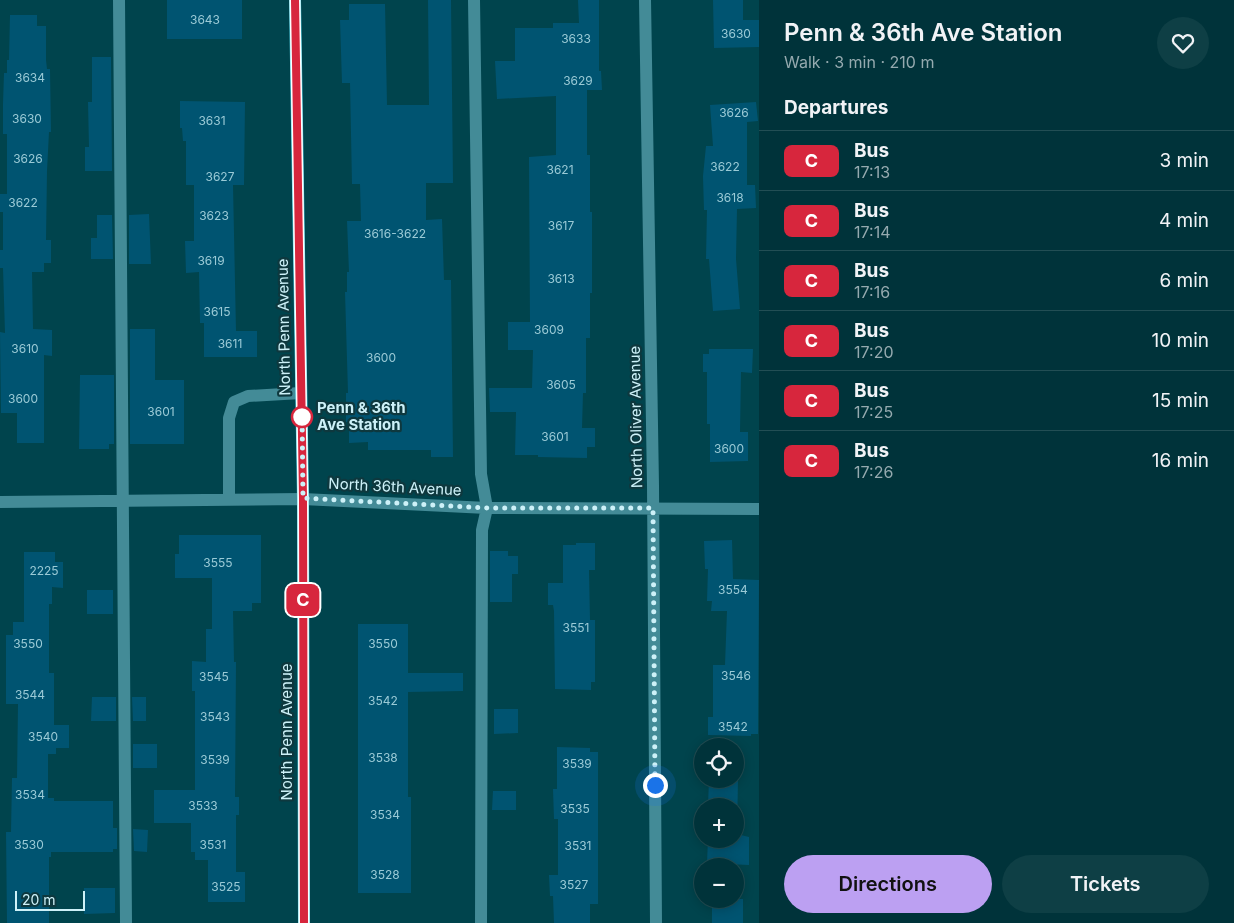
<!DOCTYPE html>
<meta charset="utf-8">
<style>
:root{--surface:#00333a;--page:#0e3f45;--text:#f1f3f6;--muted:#95aaaf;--line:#224e54;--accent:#bca0f2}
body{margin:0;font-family:Inter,sans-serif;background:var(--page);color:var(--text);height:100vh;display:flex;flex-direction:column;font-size:19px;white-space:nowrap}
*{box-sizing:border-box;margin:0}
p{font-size:16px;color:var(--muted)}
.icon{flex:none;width:28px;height:28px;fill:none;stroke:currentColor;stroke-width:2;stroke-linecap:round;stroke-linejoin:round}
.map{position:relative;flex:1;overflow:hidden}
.panel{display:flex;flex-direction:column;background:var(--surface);width:475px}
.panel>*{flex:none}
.badge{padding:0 10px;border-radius:8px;font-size:18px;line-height:32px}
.fabs{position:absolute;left:694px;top:738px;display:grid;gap:10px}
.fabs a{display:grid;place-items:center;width:50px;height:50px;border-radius:50%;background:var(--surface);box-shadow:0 2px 12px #0003,0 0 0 1px var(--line);font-size:25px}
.scale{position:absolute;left:15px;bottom:12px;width:70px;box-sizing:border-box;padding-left:5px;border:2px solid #cdf1f8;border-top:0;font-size:14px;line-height:18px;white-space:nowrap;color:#cdf1f8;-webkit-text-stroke:4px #0e383e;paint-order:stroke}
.you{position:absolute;width:25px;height:25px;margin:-12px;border:4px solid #fff;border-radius:50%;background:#1a73e8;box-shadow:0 0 0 8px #1a73e833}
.map>.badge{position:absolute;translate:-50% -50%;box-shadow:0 0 0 2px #fff}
h2{padding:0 25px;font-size:19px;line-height:45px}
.round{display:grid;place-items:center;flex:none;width:52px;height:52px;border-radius:26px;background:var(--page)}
.head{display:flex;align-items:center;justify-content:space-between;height:85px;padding:0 25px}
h1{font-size:24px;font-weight:600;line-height:38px}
.cta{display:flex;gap:10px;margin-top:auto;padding:10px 25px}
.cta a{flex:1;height:58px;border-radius:30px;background:var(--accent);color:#111;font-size:20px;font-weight:600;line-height:58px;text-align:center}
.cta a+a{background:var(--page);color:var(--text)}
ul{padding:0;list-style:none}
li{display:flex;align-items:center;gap:15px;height:60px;padding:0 25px;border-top:1px solid var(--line)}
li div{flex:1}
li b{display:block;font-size:19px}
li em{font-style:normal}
li .badge{min-width:55px;font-weight:700;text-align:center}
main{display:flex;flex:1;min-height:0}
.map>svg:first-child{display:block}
.building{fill:#005471}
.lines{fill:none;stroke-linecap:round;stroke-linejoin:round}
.minor{stroke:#438b97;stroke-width:12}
.major{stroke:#58d5e9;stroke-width:12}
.line-casing{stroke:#fff;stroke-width:11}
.line{stroke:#d7263d;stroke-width:8}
.walk{stroke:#cdf1f8;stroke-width:5;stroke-dasharray:0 9}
.stop-dot{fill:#fff;stroke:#d7263d;stroke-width:2.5}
.labels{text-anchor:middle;stroke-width:4.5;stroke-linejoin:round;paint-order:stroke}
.number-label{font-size:12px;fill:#9acad6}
.street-label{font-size:15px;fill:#cdf1f8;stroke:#0e383e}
.stop-label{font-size:15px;font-weight:bold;fill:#cdf1f8;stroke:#0e383e;text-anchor:start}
</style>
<main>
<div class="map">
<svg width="759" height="923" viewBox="0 0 759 923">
<rect width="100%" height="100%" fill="#00444d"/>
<path class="building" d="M167 0H242V39H167Z
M428 0H451L453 183H426V220L442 219 444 280H451L453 457H431V450H368V442L349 443V422H346V393H348L345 292H347V272H349L347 221H361L360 184H352L350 83H342L340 20H349V4H385L387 105H429Z
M578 0H599V71H601L602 90H587V155H590V212H592V293H590V338H586V393H583L582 428H595V447H587V458L538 457V455H515L516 412H490L489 388H532L533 350H508V322H530L529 157 556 155V96L497 99 495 61H515V28H553V23H579Z
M713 0H743V20H759V47L714 48Z
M10 15H37V26H46V60L47 69H50L51 132H49L47 171 46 240H51V263H44V272H32L33 329 52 330V356L44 355V443H17V413H1L0 332 5 333 3 268H0V250H3V212H0V194H7V134H3V104L4 73H7V60H9Z
M92 57H111L112 171H85V147H89L88 102H92Z
M180 101 245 102 244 185H233L236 331H257V357H204V323H200L199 272 186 273 185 241H194V185H186V141H183L182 128H180Z
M756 102 758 121 747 122V185H755L756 208 737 209 736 259 740 309 713 311 709 259H706L707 210H704L703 176 706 146H713L710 105Z
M149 214 151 264H129V215Z
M97 215H112L113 259H91V238H97Z
M130 329H155V380H184V444H130Z
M709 349H753L752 373 741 372 740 432H748V461L710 462V424H707V372H703V354H709Z
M80 375H114V444H109V449H79Z
M179 535H261V603H252V611H233L234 662H236L235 797H239V815H236V872H245V902H208V860H195V852H191V823H154V790H195V691H192V661L206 662V629H212V578H175V554H179Z
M732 540 733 579 759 580 758 734H751V736L708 735V717H713V665H725L727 611H711L712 601H707L708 569H705L704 541Z
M576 543H595V570H589L590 620H595V682H591V690L555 689 554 611 553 605H548V583H563V545H576Z
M490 551H508V556H518V574H512V602H490Z
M24 552H55V562H63V588L52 587V604H49V673H54V725H69V748H56V754H48V798H54V801H113V828H117V849H113V852H51V857H49V923H7L6 832H11L12 778H17L18 704H6V635H13V622H24Z
M87 590H113V614H87Z
M358 624H408V673H463V691L408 692V797H411V893H358Z
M92 697H116V721H91Z
M132 697H146V721H133Z
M494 709H518V733L494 734Z
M133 744H157V768H133Z
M557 747 590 748V752H598V904H590V923H554L553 896H550L549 875H558V819H554L553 789H557Z
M709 779H738L737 834 749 837V865L707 863 708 839H735V806H708Z
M493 791H516V810H492Z
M133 829 148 830 147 852 134 851Z
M84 888H115V913L84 914Z
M712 899H743V923H712Z"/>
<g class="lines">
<path class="minor" d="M119 0 126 923
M474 0 481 474 487 508 482 530 481 923
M645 0 653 485 656 923
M229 499V418L234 402 248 396 301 393
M0 502 303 499 487 508 759 509"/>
<path class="major" d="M295 0 303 499 304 923"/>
</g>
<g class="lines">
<defs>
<path id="line" d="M295 0 303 498 304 923"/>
</defs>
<use href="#line" class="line-casing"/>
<use href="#line" class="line"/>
<path class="walk" d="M302 417V410L303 498 487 508H653L655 785"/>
</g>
<circle class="stop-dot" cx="302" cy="417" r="10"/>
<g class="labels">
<g class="number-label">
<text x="205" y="24">3643</text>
<text x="736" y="38">3630</text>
<text x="576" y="43">3633</text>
<text x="30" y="82">3634</text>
<text x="578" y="85">3629</text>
<text x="734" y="117">3626</text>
<text x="27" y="123">3630</text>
<text x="212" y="125">3631</text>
<text x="28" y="163">3626</text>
<text x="725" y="171">3622</text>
<text x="560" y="174">3621</text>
<text x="220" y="181">3627</text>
<text x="730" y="202">3618</text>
<text x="23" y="207">3622</text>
<text x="214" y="220">3623</text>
<text x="561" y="230">3617</text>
<text x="395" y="238">3616-3622</text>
<text x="211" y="265">3619</text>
<text x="561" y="283">3613</text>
<text x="217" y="316">3615</text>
<text x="549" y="334">3609</text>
<text x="230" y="348">3611</text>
<text x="25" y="353">3610</text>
<text x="381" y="362">3600</text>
<text x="561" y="389">3605</text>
<text x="23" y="403">3600</text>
<text x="161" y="416">3601</text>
<text x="555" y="441">3601</text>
<text x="729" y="453">3600</text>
<text x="218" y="567">3555</text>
<text x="44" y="575">2225</text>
<text x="733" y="594">3554</text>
<text x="576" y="632">3551</text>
<text x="28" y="648">3550</text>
<text x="383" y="648">3550</text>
<text x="736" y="680">3546</text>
<text x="214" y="681">3545</text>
<text x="30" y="699">3544</text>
<text x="383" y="705">3542</text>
<text x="215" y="721">3543</text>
<text x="733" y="731">3542</text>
<text x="43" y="741">3540</text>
<text x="383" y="762">3538</text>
<text x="215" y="764">3539</text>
<text x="577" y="768">3539</text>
<text x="30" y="799">3534</text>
<text x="203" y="810">3533</text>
<text x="575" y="813">3535</text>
<text x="385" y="819">3534</text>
<text x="29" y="849">3530</text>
<text x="213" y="849">3531</text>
<text x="578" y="850">3531</text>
<text x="385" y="879">3528</text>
<text x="574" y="889">3527</text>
<text x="226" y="891">3525</text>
</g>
<g class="street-label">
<text transform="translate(284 327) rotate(-91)" y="5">North Penn Avenue</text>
<text transform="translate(636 417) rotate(-91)" y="5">North Oliver Avenue</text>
<text transform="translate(395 487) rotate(3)" y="5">North 36th Avenue</text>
<text transform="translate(287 732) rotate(-90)" y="5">North Penn Avenue</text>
</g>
<g class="stop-label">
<text x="317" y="413">Penn &amp; 36th<tspan x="317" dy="17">Ave Station</tspan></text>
</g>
</g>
</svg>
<div class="fabs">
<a><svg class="icon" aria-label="locate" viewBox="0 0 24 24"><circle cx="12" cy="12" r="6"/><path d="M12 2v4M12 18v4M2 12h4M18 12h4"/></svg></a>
<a>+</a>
<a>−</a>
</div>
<div class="scale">20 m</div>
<div class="you" style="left:655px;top:785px"></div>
<b class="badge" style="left:303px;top:600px;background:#d7263d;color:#fff">C</b>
</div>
<section class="panel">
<div class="head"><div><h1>Penn &amp; 36th Ave Station</h1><p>Walk · 3 min · 210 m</p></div><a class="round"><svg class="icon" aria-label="heart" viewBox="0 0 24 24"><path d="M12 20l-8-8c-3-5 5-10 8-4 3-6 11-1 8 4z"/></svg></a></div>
<h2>Departures</h2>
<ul>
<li><span class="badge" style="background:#d7263d;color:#fff">C</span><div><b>Bus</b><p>17:13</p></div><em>3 min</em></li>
<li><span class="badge" style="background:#d7263d;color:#fff">C</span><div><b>Bus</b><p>17:14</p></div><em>4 min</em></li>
<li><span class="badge" style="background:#d7263d;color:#fff">C</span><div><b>Bus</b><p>17:16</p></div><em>6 min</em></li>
<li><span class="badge" style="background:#d7263d;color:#fff">C</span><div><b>Bus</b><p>17:20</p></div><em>10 min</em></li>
<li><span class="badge" style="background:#d7263d;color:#fff">C</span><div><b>Bus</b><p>17:25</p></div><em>15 min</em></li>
<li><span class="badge" style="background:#d7263d;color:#fff">C</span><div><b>Bus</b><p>17:26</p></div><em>16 min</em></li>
</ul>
<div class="cta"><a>Directions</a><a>Tickets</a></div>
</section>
</main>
